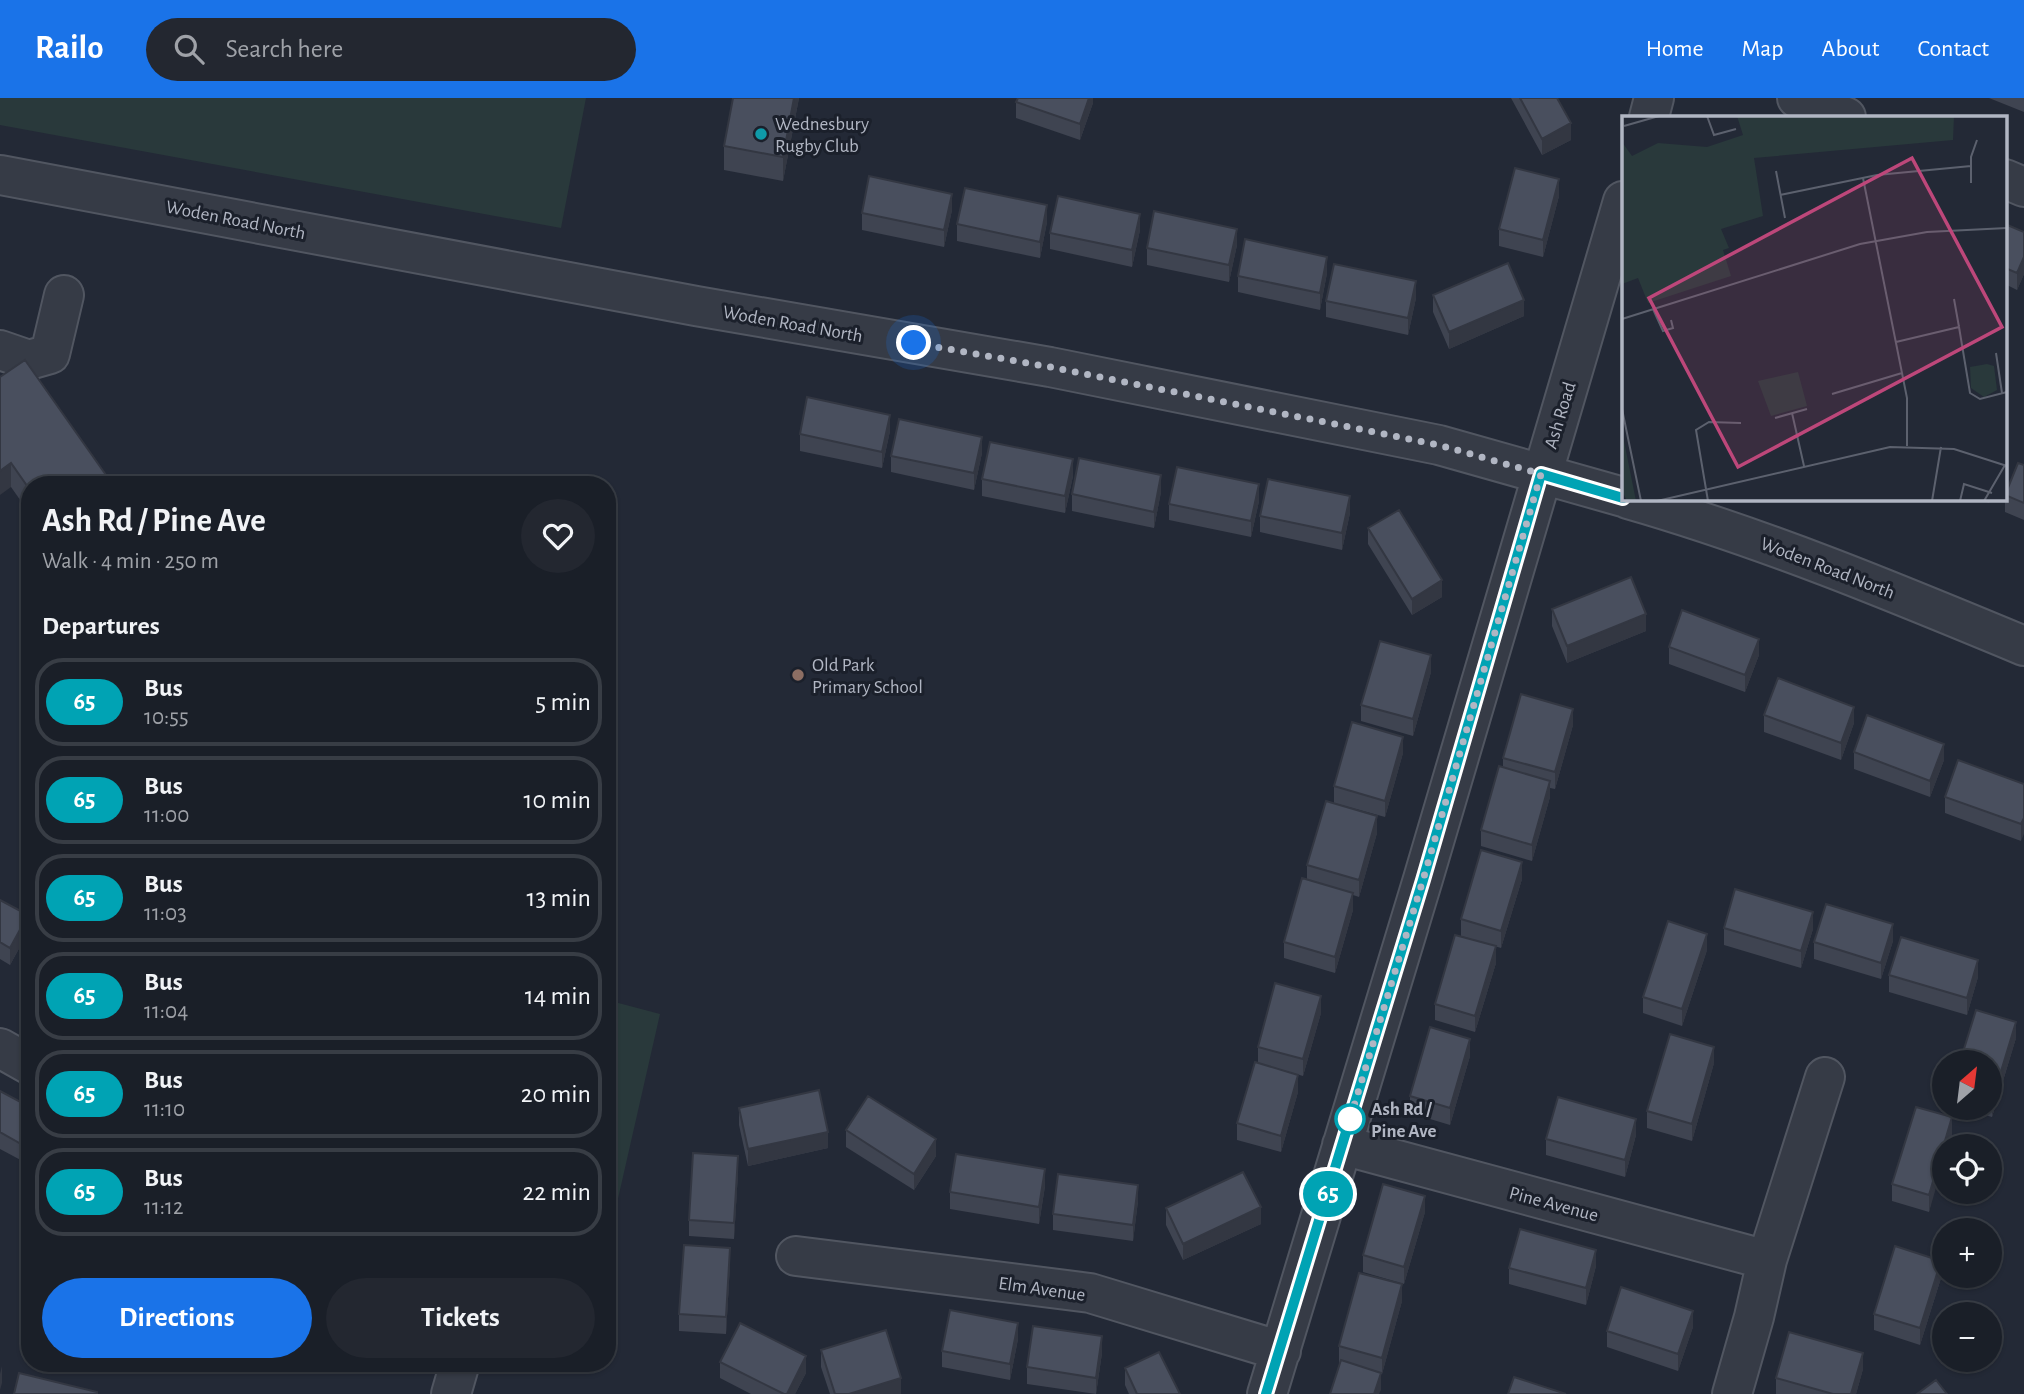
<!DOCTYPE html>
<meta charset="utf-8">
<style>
:root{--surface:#1a1f28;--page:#232730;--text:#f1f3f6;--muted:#9fa2a8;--line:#383d45;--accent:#1a73e8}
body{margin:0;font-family:"Alegreya Sans",sans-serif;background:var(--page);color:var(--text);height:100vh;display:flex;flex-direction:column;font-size:26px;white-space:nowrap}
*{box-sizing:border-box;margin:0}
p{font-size:23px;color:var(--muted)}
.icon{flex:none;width:38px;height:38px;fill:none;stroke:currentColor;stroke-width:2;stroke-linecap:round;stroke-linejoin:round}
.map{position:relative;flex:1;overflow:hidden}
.drawer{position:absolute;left:21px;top:378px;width:595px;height:896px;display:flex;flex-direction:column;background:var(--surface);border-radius:28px;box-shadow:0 2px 5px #0004,0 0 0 2px var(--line)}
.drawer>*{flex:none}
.badge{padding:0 14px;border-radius:23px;font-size:24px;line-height:46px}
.needle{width:46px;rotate:28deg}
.tools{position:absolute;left:1932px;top:952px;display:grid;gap:14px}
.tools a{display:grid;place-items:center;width:70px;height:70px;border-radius:50%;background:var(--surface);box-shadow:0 2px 5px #0004,0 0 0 2px var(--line);font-size:35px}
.you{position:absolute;width:35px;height:35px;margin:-18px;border:5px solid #fff;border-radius:50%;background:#1a73e8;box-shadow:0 0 0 10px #1a73e833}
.map>.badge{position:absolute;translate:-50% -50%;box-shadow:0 0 0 4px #fff}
h2{padding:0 21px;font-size:26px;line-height:63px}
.round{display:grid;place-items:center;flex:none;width:74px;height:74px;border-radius:37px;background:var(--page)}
.head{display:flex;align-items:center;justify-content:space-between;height:119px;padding:0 21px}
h1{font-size:33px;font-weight:700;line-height:52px}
.primary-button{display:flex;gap:14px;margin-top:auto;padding:14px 21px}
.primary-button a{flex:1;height:80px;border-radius:42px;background:var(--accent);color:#fff;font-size:28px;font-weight:700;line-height:80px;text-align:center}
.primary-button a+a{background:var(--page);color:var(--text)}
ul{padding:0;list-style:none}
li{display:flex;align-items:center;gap:21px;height:88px;margin:0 14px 10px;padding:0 7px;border:4px solid var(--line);border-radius:28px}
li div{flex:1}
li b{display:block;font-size:26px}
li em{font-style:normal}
li .badge{min-width:77px;font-weight:700;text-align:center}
header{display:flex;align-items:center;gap:42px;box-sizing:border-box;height:98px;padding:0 35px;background:var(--accent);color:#fff}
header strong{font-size:33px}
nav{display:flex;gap:38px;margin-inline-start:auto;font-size:24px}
.search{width:490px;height:63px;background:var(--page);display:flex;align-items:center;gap:18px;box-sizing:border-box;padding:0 24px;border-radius:38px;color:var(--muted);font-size:26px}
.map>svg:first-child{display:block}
.green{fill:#29393b}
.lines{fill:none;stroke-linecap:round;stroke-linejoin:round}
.minor-casing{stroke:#515661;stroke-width:42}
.minor{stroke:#363b46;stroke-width:38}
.wall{fill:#3f4451}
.shaded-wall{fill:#333742}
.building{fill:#494f5e;stroke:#333742;stroke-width:2}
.line-casing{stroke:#fff;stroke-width:16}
.line{stroke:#00a3b4;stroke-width:10}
.walk{stroke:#b1b6c3;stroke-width:7;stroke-dasharray:0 12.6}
.culture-dot{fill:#0f9aa8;stroke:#1b202b;stroke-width:2.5}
.education-dot{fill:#8d6e63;stroke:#1b202b;stroke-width:2.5}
.stop-dot{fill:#fff;stroke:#00a3b4;stroke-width:3.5}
.labels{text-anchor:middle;stroke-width:6;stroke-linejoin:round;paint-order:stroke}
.poi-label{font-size:19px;fill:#b1b6c3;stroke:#1b202b;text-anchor:start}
.street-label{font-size:19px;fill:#b1b6c3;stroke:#1b202b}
.stop-label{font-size:19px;font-weight:bold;fill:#b1b6c3;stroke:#1b202b;text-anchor:start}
.inset-road{fill:none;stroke:#5c616e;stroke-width:2}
.view{fill:#bd477a;fill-opacity:0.15;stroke:#bd477a;stroke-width:3.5}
.inset-edge{fill:none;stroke:#b1b6c3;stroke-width:3.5}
</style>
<header>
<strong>Railo</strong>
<div class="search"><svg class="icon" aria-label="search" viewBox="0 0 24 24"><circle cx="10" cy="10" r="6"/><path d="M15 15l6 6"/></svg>Search here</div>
<nav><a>Home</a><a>Map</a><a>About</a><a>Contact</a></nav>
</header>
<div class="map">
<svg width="2024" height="1296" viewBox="0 0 2024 1296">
<rect width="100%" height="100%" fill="#232936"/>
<path class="green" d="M0 0H586L561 130 0 27Z
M607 902 660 916 607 1149Z"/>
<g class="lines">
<defs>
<path id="minor" d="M1797 0 1846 19
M1649 19 1654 0
M0 77 696 208 1050 269 1439 347 1623 399
M2005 81 2024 89
M0 252 29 262 50 256 64 197
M1628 401C1764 440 1894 494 2024 548
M0 950 30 967
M1342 1047 1767 1162 1754 1219 1732 1296
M796 1158 1090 1195 1281 1253
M1767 1162 1825 979
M451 1296 460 1265
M1267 1296 1423 781 1623 103"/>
</defs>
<use href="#minor" class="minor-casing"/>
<use href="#minor" class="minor"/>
</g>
<path class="wall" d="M733 0H799L783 83 724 72V48Z
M1093 0V5L1080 42 1016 20V4Z
M1511 0H1557L1571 42 1542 57Z
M1989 0H2024V14Z
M1559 98 1543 159 1499 148V131Z
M952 112 944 149 862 132V115Z
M1047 124 1040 160 957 143V126Z
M2005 126 2024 134V176L2017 192 2005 186Z
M1140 132 1132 169 1050 151V135Z
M1237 147 1229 184 1147 167V150Z
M1327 175 1320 212 1238 194V178Z
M1433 197 1524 218 1449 251 1433 214Z
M1416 200 1408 237 1326 219V203Z
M0 279 30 387V416L11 389Z
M890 333 882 370 800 353V336Z
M982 355 974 392 891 374V358Z
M2024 367V422L2005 414V397Z
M1073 378 1065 415 982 398V381Z
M1161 394 1154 430 1072 413V396Z
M1979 401H1991L1989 405Z
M1259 403 1251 439 1169 422V406Z
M1350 415 1342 452 1260 434V418Z
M1368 430 1442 499 1412 517 1368 446Z
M1552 511 1646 533 1567 565 1552 528Z
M1669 549 1759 557 1745 594 1669 566Z
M1431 574 1413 638 1361 623V607Z
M1764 617 1854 625 1841 662 1764 634Z
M1573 627 1555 691 1550 690V699L1532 763 1481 748V732L1503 669V660Z
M1854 654 1944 662 1930 699 1854 671Z
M1403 655 1385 719 1334 705V688Z
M2024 686 2021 743 1945 715V699Z
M1377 735 1359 799 1353 797V812L1335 875 1284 860V844L1307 782V767Z
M1522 781 1501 850 1461 838V821Z
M0 802 28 834 10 867 0 861Z
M1724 830 1813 831 1801 870 1724 847Z
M1893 843 1881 881 1814 861V844Z
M1707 852 1682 928 1643 915V899Z
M1496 865 1475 934 1435 922V906Z
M1889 877 1978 879 1967 917 1889 894Z
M1321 915 1303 978 1258 965V949Z
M2016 940 1992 1019 1961 1010H1990V964Z
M1470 958 1450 1027 1410 1015V998Z
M1714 965 1692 1043 1647 1030V1013Z
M0 993 30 1009V1067L0 1051Z
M1298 994 1281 1054 1237 1042V1025Z
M739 1010 828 1050 748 1068 739 1027Z
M846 1032 936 1058 914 1092 846 1049Z
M1952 1036 1949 1048H1944L1929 1114 1892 1103V1086Z
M1636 1037 1625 1079 1546 1057V1041Z
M738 1074 734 1141 689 1138V1122Z
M1045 1088 1039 1126 950 1111V1094Z
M1138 1103 1133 1143 1053 1132V1116Z
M1166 1110 1261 1126 1183 1162 1166 1127Z
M1425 1114 1404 1186 1363 1174V1157Z
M730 1166 726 1236 679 1233V1216Z
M1596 1168 1586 1207 1509 1186V1170Z
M1941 1180 1920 1247 1874 1232V1216Z
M1402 1203 1382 1276H1381V1292L1339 1265V1248Z
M1693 1229 1678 1273 1607 1249V1233Z
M1018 1241 1010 1282 942 1269V1253Z
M821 1252 901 1296H830L821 1269Z
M1102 1255 1096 1296 1027 1286V1269Z
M720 1264 806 1275 795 1296H751L720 1280Z
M1125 1270 1180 1296H1129L1125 1287Z
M1863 1271 1856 1296H1776V1280Z"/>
<path class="shaded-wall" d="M794 0H799L783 83V59Z
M1089 0H1093V5L1080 42V26Z
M1571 25V42L1542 57V41Z
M1559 81V98L1543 159V142Z
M952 96V112L944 149V132Z
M1047 107V124L1040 160V144Z
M1140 116V132L1132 169V152Z
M1237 131V147L1229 184V167Z
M1327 159V175L1320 212V195Z
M2024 159V176L2017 192V175Z
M1416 183V200L1408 237V220Z
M1524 202V218L1449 251V234Z
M890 317V333L882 370V354Z
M982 339V355L974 392V375Z
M1073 361V378L1065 415V398Z
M11 365V389L0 397V373Z
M1161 377V394L1154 430V414Z
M1259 386V403L1251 439V423Z
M1350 398V415L1342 452V435Z
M1442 482V499L1412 517V501Z
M1646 516V533L1567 565V548Z
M1759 541V557L1745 594V577Z
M1431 557V574L1413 638V621Z
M1854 609V625L1841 662V645Z
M1573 611V627L1555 691V674Z
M1403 639V655L1385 719V703Z
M1944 646V662L1930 699V683Z
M1550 683V699L1532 763V747Z
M1377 718V735L1359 799V782Z
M2024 720V736L2021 743V726Z
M1522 764V781L1501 850V833Z
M1353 795V812L1335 875V859Z
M1813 814V831L1801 870V853Z
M28 817V834L10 867V850Z
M1893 826V843L1881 881V865Z
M1707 836V852L1682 928V911Z
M1496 848V865L1475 934V918Z
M1978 862V879L1967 917V900Z
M1321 898V915L1303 978V961Z
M2016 924V940L1992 1019V1003Z
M1470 941V958L1450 1027V1010Z
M1714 949V965L1692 1043V1026Z
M1298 977V994L1281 1054V1038Z
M1952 1019V1036L1949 1048H1944V1062L1929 1114V1097Z
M1636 1021V1037L1625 1079V1062Z
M828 1034V1050L748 1068V1051Z
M936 1041V1058L914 1092V1076Z
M738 1058V1074L734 1141V1125Z
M1045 1071V1088L1039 1126V1109Z
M1138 1087V1103L1133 1143V1127Z
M1425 1098V1114L1404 1186V1169Z
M1261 1109V1126L1183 1162V1146Z
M730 1150V1166L726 1236V1219Z
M1596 1152V1168L1586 1207V1190Z
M1941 1163V1180L1920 1247V1230Z
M1402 1186V1203L1382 1276V1260Z
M1693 1213V1229L1678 1273V1256Z
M1018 1225V1241L1010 1282V1266Z
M1102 1238V1255L1096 1296V1280Z
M1863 1255V1271L1856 1296H1851Z
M806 1258V1275L795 1296H787Z
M2 1268V1285L0 1292V1276Z
M1381 1275V1292L1379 1296H1374Z
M901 1280V1296H849Z"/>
<path class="building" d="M733 0H794L783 59 724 48Z
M1018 0H1089L1080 26 1016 4Z
M1520 0H1557L1571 25 1542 41Z
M1515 70 1559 81 1543 142 1499 131Z
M869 78 952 96 944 132 862 115Z
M965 90 1047 107 1040 144 957 126Z
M1058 98 1140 116 1132 152 1050 135Z
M1154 113 1237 131 1229 167 1147 150Z
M2005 126 2024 134V159L2017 175 2005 170Z
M1245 141 1327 159 1320 195 1238 178Z
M1508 165 1524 202 1449 234 1433 197Z
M1334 166 1416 183 1408 220 1326 203Z
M25 262 113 387H30V392L11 365 0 373V279Z
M807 299 890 317 882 354 800 336Z
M899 321 982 339 974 375 891 358Z
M990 344 1073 361 1065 398 982 381Z
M1079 360 1161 377 1154 414 1072 396Z
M2018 365 2024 367V405L2005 397Z
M1177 369 1259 386 1251 423 1169 406Z
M1268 381 1350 398 1342 435 1260 418Z
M1399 412 1442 482 1412 501 1368 430Z
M1631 479 1646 516 1567 548 1552 511Z
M1682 512 1759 541 1745 577 1669 549Z
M1380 543 1431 557 1413 621 1361 607Z
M1778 580 1854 609 1841 645 1764 617Z
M1521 596 1573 611 1555 674 1503 660Z
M1867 617 1944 646 1930 683 1854 654Z
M1352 624 1403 639 1385 703 1334 688Z
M1958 662 2024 686V720L2021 726 1945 699Z
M1499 668 1550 683 1532 747 1481 732Z
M1326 703 1377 718 1359 782 1307 767Z
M1481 752 1522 764 1501 833 1461 821Z
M1302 780 1353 795 1335 859 1284 844Z
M1735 791 1813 814 1801 853 1724 830Z
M0 802 28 817 10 850 0 844Z
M1826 806 1893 826 1881 865 1814 844Z
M1668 823 1707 836 1682 911 1643 899Z
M1455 837 1496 848 1475 918 1435 906Z
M1901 839 1978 862 1967 900 1889 877Z
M1275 885 1321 898 1303 961 1258 949Z
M1976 912 2016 924 1992 1003 1990 1002V964H1960Z
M1430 929 1470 941 1450 1010 1410 998Z
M1670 936 1714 949 1692 1026 1647 1013Z
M1255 964 1298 977 1281 1038 1237 1025Z
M819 992 828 1034 748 1051 739 1010Z
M0 993 30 1009V1051L0 1034Z
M868 998 936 1041 914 1076 846 1032Z
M1558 999 1636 1021 1625 1062 1546 1041Z
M1916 1009 1952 1019 1929 1097 1892 1086Z
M693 1055 738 1058 734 1125 689 1122Z
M956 1056 1045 1071 1039 1109 950 1094Z
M1243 1074 1261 1109 1183 1146 1166 1110Z
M1058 1076 1138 1087 1133 1127 1053 1116Z
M1383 1086 1425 1098 1404 1169 1363 1157Z
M1520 1131 1596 1152 1586 1190 1509 1170Z
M684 1147 730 1150 726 1219 679 1216Z
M1895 1148 1941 1163 1920 1230 1874 1216Z
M1359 1175 1402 1186 1382 1260 1339 1248Z
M1621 1189 1693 1213 1678 1256 1607 1233Z
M950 1212 1018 1225 1010 1266 942 1253Z
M740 1225 806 1258 787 1296H784L720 1264Z
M1033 1228 1102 1238 1096 1280 1027 1269Z
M886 1232 901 1280 849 1296H835L821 1252Z
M1789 1234 1863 1255 1851 1296H1833L1776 1280Z
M1159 1254 1180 1296H1137L1125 1270Z
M1341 1262 1381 1275 1374 1296H1330Z
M19 1275 97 1294V1296H14Z
M1514 1279 1566 1296H1508Z
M1936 1282 1947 1296H1917Z"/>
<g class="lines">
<defs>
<path id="line" d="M1266 1296 1423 782 1541 376 1623 400"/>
</defs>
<use href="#line" class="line-casing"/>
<use href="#line" class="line"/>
<path class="walk" d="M914 245 1050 269 1439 347 1541 376 1423 782 1350 1021"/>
</g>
<circle class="culture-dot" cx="761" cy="36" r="7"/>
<circle class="education-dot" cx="798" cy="577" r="7"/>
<circle class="stop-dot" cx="1350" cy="1021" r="14"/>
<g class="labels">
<g class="poi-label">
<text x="775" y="32">Wednesbury<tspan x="775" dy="22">Rugby Club</tspan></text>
<text x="812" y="573">Old Park<tspan x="812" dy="22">Primary School</tspan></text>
</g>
<g class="street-label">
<text transform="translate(236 121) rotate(11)" y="7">Woden Road North</text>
<text transform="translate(793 225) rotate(10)" y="7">Woden Road North</text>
<text transform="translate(1559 317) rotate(-73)" y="7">Ash Road</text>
<text transform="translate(1828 469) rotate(21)" y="7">Woden Road North</text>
<text transform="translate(1554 1105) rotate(15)" y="7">Pine Avenue</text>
<text transform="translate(1042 1190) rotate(8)" y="7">Elm Avenue</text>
</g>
<g class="stop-label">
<text x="1371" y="1017">Ash Rd /<tspan x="1371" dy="22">Pine Ave</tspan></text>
</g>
</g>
<g transform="translate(1622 18)">
<rect width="385" height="385" fill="#232936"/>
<path d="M115 0H332L331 24 132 42 141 100 99 113 107 132 101 134 109 160 26 187 16 162 0 168V26L10 40 36 27 85 31 121 19ZM365 248 372 250 375 274 362 281 349 272 348 251ZM176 256 185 290 149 300 136 265ZM0 315 14 385H5L0 375Z" fill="#29393b"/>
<path class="inset-road" d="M85 0 92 19 114 13M2 10 37 0M154 55 163 102M241 62 285 282V330M349 67V41L355 24M158 79 255 59 349 50M332 183 337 211M31 193 41 215 51 212 49 204M0 203 238 128 305 116 385 112M274 226 337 211 348 277 358 283 385 276M374 237 380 277M210 278 280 257M0 293 19 385M170 297 182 350M153 302 185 293M35 385 268 331 332 333 385 350M86 385 74 314 87 306 119 307M310 385 319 331M338 385 342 368 370 377M362 385 383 349"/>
<path class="view" d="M290 42 380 211 116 351 27 182Z"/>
<rect width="385" height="385" class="inset-edge"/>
</g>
</svg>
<div class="tools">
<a><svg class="needle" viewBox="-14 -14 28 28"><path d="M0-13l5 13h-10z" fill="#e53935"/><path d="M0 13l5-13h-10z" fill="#9fa2a8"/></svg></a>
<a><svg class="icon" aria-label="locate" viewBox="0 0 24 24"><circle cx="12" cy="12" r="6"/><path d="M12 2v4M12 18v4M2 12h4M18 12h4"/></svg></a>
<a>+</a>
<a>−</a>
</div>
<div class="you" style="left:914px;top:245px"></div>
<b class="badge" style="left:1328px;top:1096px;background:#00a3b4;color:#fff">65</b>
<section class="drawer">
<div class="head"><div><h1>Ash Rd / Pine Ave</h1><p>Walk · 4 min · 250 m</p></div><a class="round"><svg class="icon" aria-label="heart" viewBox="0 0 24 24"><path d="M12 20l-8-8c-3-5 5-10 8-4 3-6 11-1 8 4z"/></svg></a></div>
<h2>Departures</h2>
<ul>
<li><span class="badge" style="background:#00a3b4;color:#fff">65</span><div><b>Bus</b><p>10:55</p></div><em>5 min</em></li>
<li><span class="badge" style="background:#00a3b4;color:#fff">65</span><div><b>Bus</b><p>11:00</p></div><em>10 min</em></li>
<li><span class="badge" style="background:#00a3b4;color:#fff">65</span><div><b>Bus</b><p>11:03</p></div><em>13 min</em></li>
<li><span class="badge" style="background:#00a3b4;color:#fff">65</span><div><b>Bus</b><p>11:04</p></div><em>14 min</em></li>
<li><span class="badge" style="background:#00a3b4;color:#fff">65</span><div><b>Bus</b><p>11:10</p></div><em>20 min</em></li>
<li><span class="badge" style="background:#00a3b4;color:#fff">65</span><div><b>Bus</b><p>11:12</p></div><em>22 min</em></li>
</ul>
<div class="primary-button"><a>Directions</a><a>Tickets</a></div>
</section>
</div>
